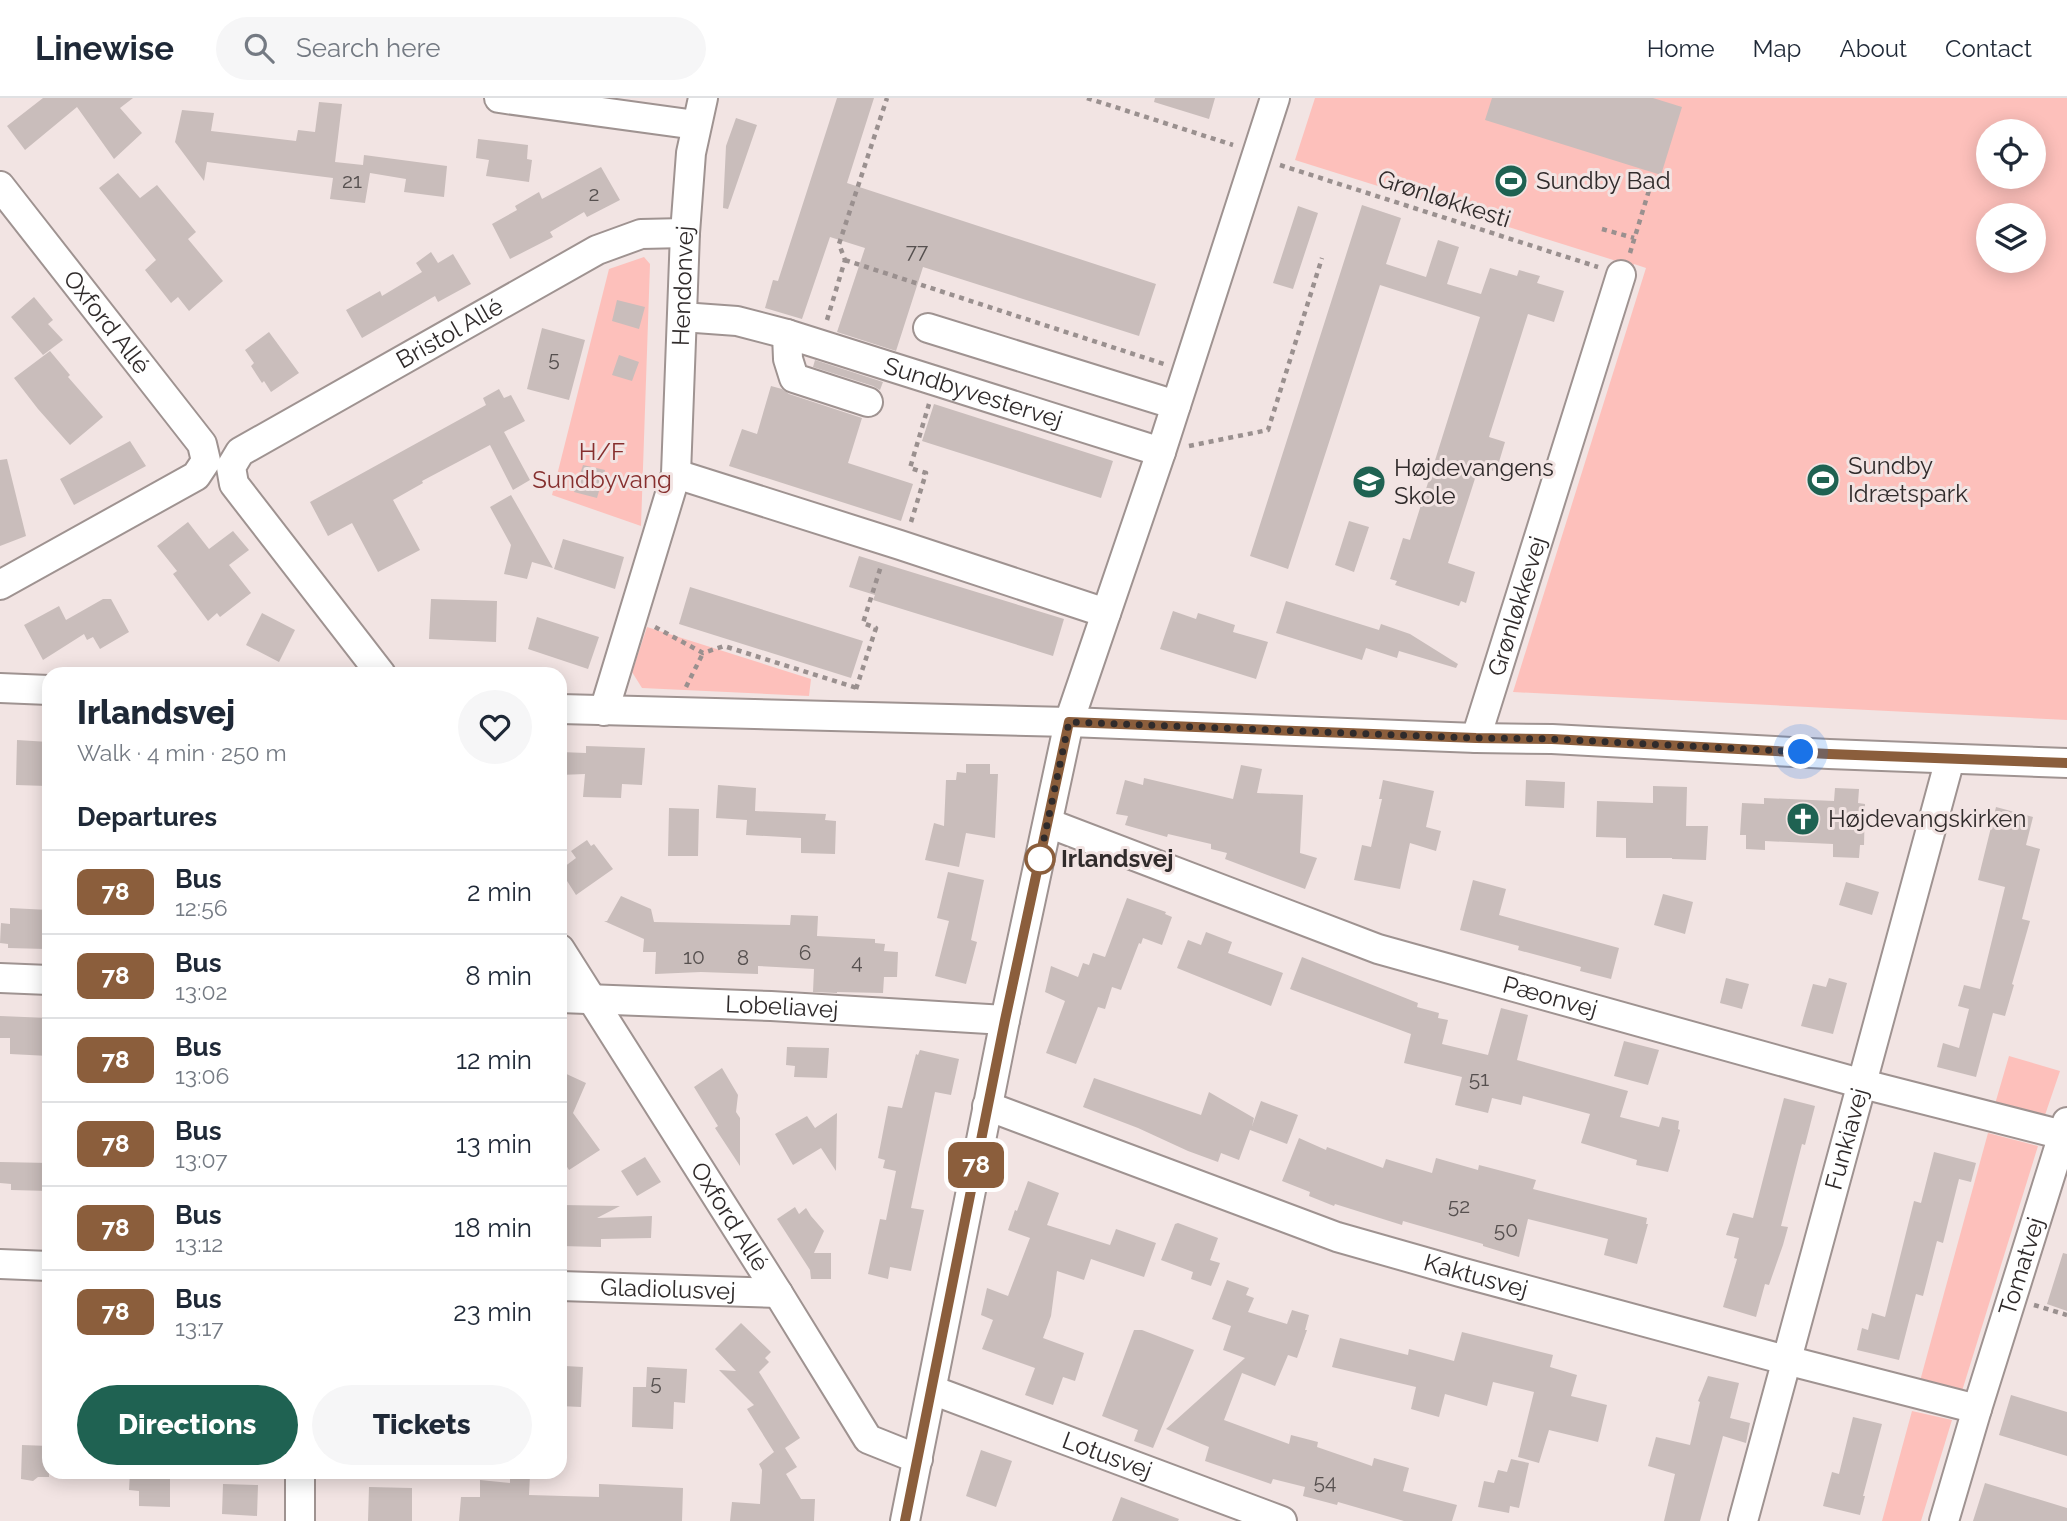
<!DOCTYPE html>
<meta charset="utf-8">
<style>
:root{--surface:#fff;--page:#f6f6f7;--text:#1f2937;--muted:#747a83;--line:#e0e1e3;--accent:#1f6252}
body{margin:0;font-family:Raleway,sans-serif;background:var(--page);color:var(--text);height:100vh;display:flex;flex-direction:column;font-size:26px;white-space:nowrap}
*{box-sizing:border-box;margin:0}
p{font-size:23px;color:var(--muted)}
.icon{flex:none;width:38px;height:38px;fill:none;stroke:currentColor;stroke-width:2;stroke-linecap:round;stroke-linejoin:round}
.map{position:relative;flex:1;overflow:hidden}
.side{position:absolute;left:42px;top:569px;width:525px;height:812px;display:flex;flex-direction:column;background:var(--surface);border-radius:21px;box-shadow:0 4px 18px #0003}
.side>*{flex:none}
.badge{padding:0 14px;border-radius:10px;font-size:24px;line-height:46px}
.tools{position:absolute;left:1976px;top:21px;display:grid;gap:14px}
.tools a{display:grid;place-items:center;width:70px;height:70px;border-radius:50%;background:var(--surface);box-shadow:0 4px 18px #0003;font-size:35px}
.you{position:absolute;width:35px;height:35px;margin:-18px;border:5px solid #fff;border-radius:50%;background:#1a73e8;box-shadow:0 0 0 10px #1a73e833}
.map>.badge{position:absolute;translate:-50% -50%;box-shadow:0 0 0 4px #fff}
h2{padding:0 35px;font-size:26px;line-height:63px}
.round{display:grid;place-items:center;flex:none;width:74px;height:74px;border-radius:37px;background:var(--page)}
.head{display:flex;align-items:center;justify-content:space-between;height:119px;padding:0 35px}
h1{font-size:33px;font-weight:800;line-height:52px}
.button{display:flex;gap:14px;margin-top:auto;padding:14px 35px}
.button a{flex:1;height:80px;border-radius:42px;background:var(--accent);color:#fff;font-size:28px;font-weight:800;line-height:80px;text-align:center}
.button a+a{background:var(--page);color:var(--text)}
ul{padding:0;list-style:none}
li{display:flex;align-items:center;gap:21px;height:84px;padding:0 35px;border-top:2px solid var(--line)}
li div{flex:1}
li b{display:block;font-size:26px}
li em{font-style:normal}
li .badge{min-width:77px;font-weight:700;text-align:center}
header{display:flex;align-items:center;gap:42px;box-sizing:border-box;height:98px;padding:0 35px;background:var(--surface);border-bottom:2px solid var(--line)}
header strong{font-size:33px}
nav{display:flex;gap:38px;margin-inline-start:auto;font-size:24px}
.search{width:490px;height:63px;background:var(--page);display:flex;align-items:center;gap:18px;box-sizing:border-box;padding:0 24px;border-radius:38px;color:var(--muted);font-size:26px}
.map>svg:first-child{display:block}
.green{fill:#fdc0bb;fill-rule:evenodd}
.building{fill:#c9bdbb}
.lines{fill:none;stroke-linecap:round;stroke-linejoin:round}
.minor-casing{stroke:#9f9391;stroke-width:32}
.path{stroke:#9a908f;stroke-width:4.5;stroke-dasharray:5 5;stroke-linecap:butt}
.minor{stroke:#fff;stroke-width:28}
.line-casing{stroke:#fff;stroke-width:16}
.line{stroke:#8b5e3c;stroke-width:10}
.walk{stroke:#302b2b;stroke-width:7;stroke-dasharray:0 12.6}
.stop-dot{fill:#fff;stroke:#8b5e3c;stroke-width:3.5}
.labels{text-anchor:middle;stroke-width:6;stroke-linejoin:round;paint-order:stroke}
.number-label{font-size:21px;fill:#56504f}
.poi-label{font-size:24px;fill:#302b2b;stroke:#f2e4e3;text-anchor:start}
.street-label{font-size:24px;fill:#302b2b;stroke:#f2e4e3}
.park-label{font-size:24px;fill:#862f2e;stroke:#f2e4e3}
.stop-label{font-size:24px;font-weight:bold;fill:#302b2b;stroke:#f2e4e3;text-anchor:start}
</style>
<header>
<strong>Linewise</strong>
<div class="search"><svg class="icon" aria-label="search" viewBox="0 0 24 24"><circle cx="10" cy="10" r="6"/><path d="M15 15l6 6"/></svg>Search here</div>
<nav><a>Home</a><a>Map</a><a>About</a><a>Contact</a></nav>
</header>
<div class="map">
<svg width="2067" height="1423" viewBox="0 0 2067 1423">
<rect width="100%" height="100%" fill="#f2e4e3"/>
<path class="green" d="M1315 0H2067V622L1513 594 1646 170 1634 166 1633 168 1626 166 1295 62ZM1988 33H2034V79H1988ZM1988 117H2034V163H1988Z
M644 159 650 166 641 428 552 397 609 171Z
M647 529 811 581 809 598 642 590 632 574Z
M2009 958 2060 973 2044 1020 1995 1006Z
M1988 1035 2038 1048 1962 1293 1920 1283Z
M1912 1313 1952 1322 1921 1423H1882Z"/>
<path class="building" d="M43 0H133L120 10 142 35 114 61 77 9 25 52 7 28Z
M837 0H874L847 85 1156 186 1139 238 923 169 896 253 837 234 865 150 830 139 802 221 765 210 773 182 778 183Z
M1155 0H1215L1209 21 1154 4Z
M1492 0H1653L1682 9 1661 77 1485 22Z
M319 4 342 6 335 64 363 67 364 57 447 68 444 99 404 94 406 81 370 75 365 105 330 101 333 80 207 64 204 83 175 44 182 12 214 15 211 33 296 43 298 32 315 34Z
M736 20 757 27 728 111 723 110 726 48Z
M478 41 528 47 527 61 532 62 529 84 486 78 489 62 476 60Z
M601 69 620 102 587 119 584 114 550 134 553 139 510 161 492 126 517 112 515 108 539 94 542 101Z
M118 75 140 100 157 87 196 134 188 141 223 183 189 213 178 199 171 205 145 172 156 162 99 90Z
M1362 107 1401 120 1386 166 1426 179 1438 142 1459 149 1447 186 1481 196 1490 170 1517 178 1519 172 1540 178 1537 185 1564 193 1554 224 1528 216 1489 339 1505 344 1496 374 1479 368 1448 465 1475 474 1466 505 1461 503 1459 508 1395 487 1397 483 1390 481 1403 440 1410 442 1480 219 1380 187 1288 471 1250 458Z
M1298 108 1318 115 1293 191 1273 185Z
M431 154 438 165 453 156 471 186 438 204 435 198 362 240 346 212 380 193 382 198 422 174 416 165Z
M34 199 53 222 48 226 63 242 43 257 11 219Z
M617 202 645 209 639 231 612 223Z
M542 230 585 242 569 302 527 291Z
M269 234 299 275 271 294 264 283 262 285 251 268 254 265 245 252Z
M50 253 70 277 68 279 103 319 70 347 38 311 14 280Z
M619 257 639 264 632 283 612 277Z
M815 262 883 284 880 292 873 288 813 269Z
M771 288 782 291 789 296 862 320 848 365 913 386 901 423 729 368 742 331 757 336Z
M499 291 504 300 511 297 525 323 504 334 530 382 513 392 490 347 422 383 423 385 393 402 420 452 378 474 352 425 328 438 310 404 486 307 483 300Z
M934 306 1113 363 1101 400 922 343Z
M130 343 146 368 74 407 60 381Z
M7 361 26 438 0 448V362Z
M583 367 605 372 597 400 574 394Z
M511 397 553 470 532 464 527 481 504 476 511 447 490 409Z
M1349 423 1369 429 1354 474 1335 467Z
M188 424 209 451 233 433 249 452 229 467 251 495 220 519 217 515 208 523 173 476 177 473 157 448Z
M563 441 624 459 615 491 554 471Z
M859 458 1064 521 1053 558 873 502 875 497 849 489Z
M690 489 863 543 851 580 679 526Z
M103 501H111L129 534 100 551 93 539 87 542 84 536 43 562 24 527 59 508 66 522Z
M431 501 497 503 496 544 429 541Z
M1286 503 1379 532 1381 526 1410 536 1458 566 1456 570 1399 553 1397 560 1366 550 1362 562 1276 535Z
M1173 513 1196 521 1198 515 1235 527 1233 534 1268 544 1256 581 1160 551Z
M262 515 295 532 279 564 246 547Z
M537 519 599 539 588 571 528 551Z
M17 642 49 644 47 688 16 687Z
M586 648 645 650 642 687 622 686 621 700 583 699 585 676 560 677V654L586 655Z
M966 666H990V676H998L995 740 966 735 959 769 925 762 934 725 944 728 946 682H956L957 674 966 675Z
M1241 667 1262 671 1257 695 1303 697 1300 755 1317 760 1305 791 1225 761 1227 755 1211 751V746L1168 736 1167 739 1125 727 1128 718 1116 716 1125 682 1143 687 1144 680 1233 701Z
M1383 682 1434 693 1426 729 1441 733 1436 753 1410 745 1400 791 1354 782 1362 747 1371 749 1382 701H1379Z
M1526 682 1565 684 1564 710 1525 708Z
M718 687 756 690 755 713 826 716 825 722 836 723 835 756 801 755V740L746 737 747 722 716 720Z
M1653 688 1687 689 1686 728H1708L1706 762 1672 761V760H1626V740L1596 739 1597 703 1653 705Z
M1835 690 1859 691 1858 705 1865 706 1864 747H1860L1859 760 1833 759V746L1765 743V752L1746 751V737H1740L1742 705 1764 706V700L1834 703Z
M1996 709 2033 719 2026 747 2040 751 2022 821 2030 823 2012 886 2014 887 2005 918 1993 915 1976 979 1937 969 1943 945 1959 950 1969 911 1958 908 1964 887 1980 891 2005 789 1978 782Z
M669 710 699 711 698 758H668Z
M587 742 591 748 594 746 613 771 576 797 560 772 576 760 571 753Z
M948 774 984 782 971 842 977 844 966 886 935 878 949 823 937 820Z
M1473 782 1506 791 1499 817 1619 850 1611 881 1580 873 1581 869 1518 852 1519 848 1460 832Z
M1846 784 1879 794 1872 817 1839 807Z
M1663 796 1693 804 1685 836 1654 827Z
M621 798 651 811 654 824 790 827 791 817 818 818 817 838 875 841V845L885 846 884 853 898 854 897 879H884L883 895 837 894V895L813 894 814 871 758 868V876L701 874 655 876 656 854H643L644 841 604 823H607Z
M1127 800 1166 814 1165 816 1172 819 1162 847 1143 840 1141 846 1139 845 1121 892 1112 889 1105 911 1098 909 1076 966 1046 955 1065 903 1045 894 1051 868 1078 879 1083 865 1089 867 1093 855 1105 859Z
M10 810 49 812V837H46V851L8 850V846L0 845 1 825 10 826Z
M1206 834 1232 844 1228 855 1283 875 1271 908 1177 870 1188 842 1201 847Z
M1302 859 1418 905 1417 909 1439 915 1438 920 1448 922 1442 946 1488 957 1501 910 1528 917 1517 962 1628 993 1620 1019 1659 1029 1662 1019 1679 1023 1678 1031 1680 1032 1668 1074 1636 1067 1637 1062 1581 1045 1590 1016 1523 998 1521 1007 1492 1000 1488 1015 1455 1007 1462 979 1404 965 1411 936 1290 891Z
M1726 880 1749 886 1742 911 1720 905Z
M1829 880 1847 885 1833 936 1801 928 1813 886 1826 889Z
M0 918 49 920V958L10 956V940H0Z
M1624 943 1659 952 1648 987 1614 978Z
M787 949 829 950 827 980 794 979 795 968 786 967Z
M920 952 959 961 951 997 935 994 911 1110 924 1112 911 1173 890 1169 888 1181 868 1176 880 1121 886 1122 896 1073 883 1070 885 1062 878 1060 888 1008 902 1010 916 956 918 957Z
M722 970 738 997 736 1014 740 1020V1068L715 1030 718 1028 694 989Z
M560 973 586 985 573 1015 600 1052 569 1072 560 1058Z
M1094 980 1201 1017 1209 994 1254 1020 1252 1028 1261 1003 1298 1017 1287 1046 1250 1032 1239 1062 1221 1055 1218 1064 1188 1053 1138 1030 1083 1009Z
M1784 1000 1815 1008 1805 1047 1802 1046 1781 1128 1788 1129 1783 1147 1769 1187 1765 1186 1756 1219 1723 1209 1737 1161 1734 1160 1739 1140 1726 1137 1733 1115 1753 1120Z
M837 1015 836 1073 821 1050 793 1067 775 1036 807 1018 815 1030Z
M1299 1040 1326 1052 1327 1049 1383 1070 1386 1061 1432 1075 1436 1060 1478 1072 1479 1067 1536 1082 1533 1091 1647 1120 1646 1126H1648L1637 1166 1604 1157 1608 1141 1528 1121 1519 1159 1483 1148V1146L1403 1123 1402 1127 1335 1106 1334 1108 1309 1098 1310 1094 1282 1083Z
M1934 1054 1976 1065 1971 1084 1959 1081 1943 1145 1937 1143 1923 1198 1916 1196 1899 1262 1857 1252 1862 1230 1868 1232 1872 1215 1885 1219 1914 1103 1921 1105Z
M645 1059 661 1084 637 1098 621 1073Z
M0 1064 49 1065V1093L11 1092V1086L0 1085Z
M1028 1083 1059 1095 1047 1127 1110 1147 1116 1131 1156 1145 1144 1179 1091 1161 1084 1182 1057 1173 1051 1218 1043 1240 1084 1255 1075 1283 1063 1279 1053 1307 1025 1297 1035 1270 982 1251 993 1222 981 1217 987 1190 1008 1198 1030 1140 1008 1132 1015 1112 1017 1113Z
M562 1107 620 1108 597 1120 652 1118 651 1140 601 1141V1149L560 1148V1122H562Z
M795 1109 799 1116 806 1110 811 1118 824 1133 814 1155H831V1181H811L810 1172 777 1121Z
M1178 1125 1218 1140 1210 1162 1220 1165 1211 1188 1191 1181 1193 1174 1161 1162 1175 1126Z
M2063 1155 2067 1156V1213L2047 1206Z
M1227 1182 1249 1190 1246 1197 1254 1200 1248 1214 1287 1226 1292 1212 1309 1217 1305 1232H1307L1297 1260 1288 1257 1275 1288 1242 1275 1224 1322 1289 1346 1291 1337 1318 1344 1317 1349 1372 1368 1374 1360 1409 1370 1403 1393 1457 1407 1452 1423H1404L1338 1404 1337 1407 1303 1398 1305 1389 1273 1381 1271 1386 1205 1363 1209 1349 1166 1331 1245 1260 1223 1252 1231 1228 1212 1221Z
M741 1225 771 1254 765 1260 769 1264 759 1274 800 1340 785 1350 797 1369 786 1376 801 1401H815L814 1423H730L732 1404 760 1406 762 1372 759 1366 774 1354 747 1311 754 1307 719 1272 736 1273 715 1251Z
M1134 1232H1142L1194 1252 1153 1350 1134 1343 1138 1332 1102 1318Z
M1462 1234 1553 1257 1550 1269 1577 1277 1571 1298 1607 1307 1598 1344 1549 1332 1539 1365 1518 1359 1534 1294 1493 1284 1487 1308 1445 1296 1439 1319 1411 1311 1416 1289 1332 1269 1340 1240 1408 1257 1409 1251 1454 1263Z
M565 1268 583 1269 581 1309 560 1308V1274H565Z
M647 1269 687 1271 685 1305 674 1304 673 1331 632 1329 633 1289H646Z
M1708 1278 1739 1285 1730 1320 1750 1325 1746 1345 1723 1338 1700 1423H1664L1675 1376 1648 1368 1656 1339 1690 1347 1700 1304 1698 1303Z
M2011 1297 2067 1314V1358L1999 1337Z
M1853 1319 1882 1326 1863 1398H1865L1860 1417 1823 1408 1832 1374 1839 1376Z
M22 1347 49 1348V1379H38L33 1383 21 1381Z
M981 1352 1012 1363 996 1409 966 1398Z
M1511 1361 1529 1365 1519 1410 1510 1408 1509 1415 1478 1409 1484 1383 1494 1385 1498 1372 1507 1374Z
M130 1374 170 1375V1409L139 1408V1393L129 1392Z
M510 1376 530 1377 529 1397 599 1399V1386L683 1390 682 1423H459L461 1399H480V1382L510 1385Z
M1985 1385 2067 1410V1423H1973Z
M223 1386 258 1387 257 1418 222 1416Z
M369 1389 412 1390V1423H368Z
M1121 1399 1179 1421 1178 1423H1112Z"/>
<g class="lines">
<defs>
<g id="minor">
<path d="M499 0 696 27"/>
<path id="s1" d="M0 88 202 346 206 363 196 378 0 487"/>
<path d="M682 219 737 223 787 236"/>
<path d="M928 230 1176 307"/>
<path id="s2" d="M868 304 794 280 788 261 787 236 1161 354"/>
<path d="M676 376 900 447 1106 515"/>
<path id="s3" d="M381 576 234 386 231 369 240 354 597 152 641 136 685 135"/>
<path d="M0 590 49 592"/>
<path d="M560 611 1069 624 1476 640 1552 641 1829 656 2067 665"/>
<path id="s4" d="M604 613 676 376 685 135 691 55 703 0"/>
<path id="s5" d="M1476 640 1621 177"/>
<path id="s6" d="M1048 725 1378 851 1863 986 2063 1037"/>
<path id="s7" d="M560 851 778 1195 868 1341 918 1361"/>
<path d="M0 880 49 882"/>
<path id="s8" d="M560 900 771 908 1005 922"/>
<path id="s9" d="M987 1008 1337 1139 1460 1174 1786 1262 1977 1311"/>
<path d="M0 1166 49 1168"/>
<path id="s10" d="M560 1188 778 1195"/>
<path id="s11" d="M932 1292 1282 1423"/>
<path d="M300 1374V1423"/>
<path d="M905 1423 1005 922 1069 624 1161 354 1275 0"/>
<path id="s12" d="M1743 1423 1950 661"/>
<path id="s13" d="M1944 1423 1977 1311 2067 1024"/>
</g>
</defs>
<use href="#minor" class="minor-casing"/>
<path class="path" d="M1087 0 1233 47
M1280 67 1598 169
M1602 131 1634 140
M1630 155 1650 89 1649 80
M845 162 1164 266
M827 222 845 162 839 146 887 0
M1189 348 1268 332 1322 160
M911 424 926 375 910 370 929 306
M655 529 703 555 724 548 857 590
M686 589 703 555
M856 591 876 530 863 525 881 468
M2034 1207 2067 1217"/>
<use href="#minor" class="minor"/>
</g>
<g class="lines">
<defs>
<path id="line" d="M905 1423 1005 922 1069 624 1476 640 1552 641 1829 656 2067 665"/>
</defs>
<use href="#line" class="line-casing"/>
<use href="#line" class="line"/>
<path class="walk" d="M1040 761 1038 769 1069 624 1476 640 1552 641 1801 654"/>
</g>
<defs>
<symbol id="stadium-disc" viewBox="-11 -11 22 22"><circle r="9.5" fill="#1f6252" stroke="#f2e4e3"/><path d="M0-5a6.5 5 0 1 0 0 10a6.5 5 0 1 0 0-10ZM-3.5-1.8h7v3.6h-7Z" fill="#fff"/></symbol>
<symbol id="school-disc" viewBox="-11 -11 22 22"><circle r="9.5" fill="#1f6252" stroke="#f2e4e3"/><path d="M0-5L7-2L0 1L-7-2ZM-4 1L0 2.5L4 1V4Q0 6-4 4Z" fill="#fff"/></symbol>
<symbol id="church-disc" viewBox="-11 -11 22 22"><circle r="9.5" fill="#1f6252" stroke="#f2e4e3"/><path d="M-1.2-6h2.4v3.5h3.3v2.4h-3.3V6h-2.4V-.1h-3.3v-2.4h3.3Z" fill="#fff"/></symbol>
</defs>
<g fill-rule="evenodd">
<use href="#stadium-disc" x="1492" y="64" width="38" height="38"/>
<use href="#stadium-disc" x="1804" y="363" width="38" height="38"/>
<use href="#school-disc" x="1350" y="365" width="38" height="38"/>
<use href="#church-disc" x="1784" y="702" width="38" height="38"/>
</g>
<circle class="stop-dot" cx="1040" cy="761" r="14"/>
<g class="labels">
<g class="number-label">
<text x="352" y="90">21</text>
<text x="594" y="103">2</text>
<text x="917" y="160">77</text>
<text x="554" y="268">5</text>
<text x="805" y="862">6</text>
<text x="694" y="866">10</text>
<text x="743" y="867">8</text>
<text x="857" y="871">4</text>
<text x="1479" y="988">51</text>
<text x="1459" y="1115">52</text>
<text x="1506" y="1139">50</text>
<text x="656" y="1292">5</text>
<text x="1325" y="1391">54</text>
</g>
<g class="poi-label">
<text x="1536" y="91">Sundby Bad</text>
<text x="1848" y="376">Sundby<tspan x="1848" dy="28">Idrætspark</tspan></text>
<text x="1394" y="378">Højdevangens<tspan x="1394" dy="28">Skole</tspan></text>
<text x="1828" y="729">Højdevangskirken</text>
</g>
<g class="street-label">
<text transform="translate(1444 101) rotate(18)" y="8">Grønløkkesti</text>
<text dy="8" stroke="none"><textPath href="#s4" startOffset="436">Hendonvej</textPath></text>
<text dy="8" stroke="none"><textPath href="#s1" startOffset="173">Oxford Allé</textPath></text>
<text dy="8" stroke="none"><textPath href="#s3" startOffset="516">Bristol Allé</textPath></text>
<text dy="8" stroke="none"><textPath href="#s2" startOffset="318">Sundbyvestervej</textPath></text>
<text dy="8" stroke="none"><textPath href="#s5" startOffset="138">Grønløkkevej</textPath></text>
<text dy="8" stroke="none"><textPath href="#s6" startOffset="532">Pæonvej</textPath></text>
<text dy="8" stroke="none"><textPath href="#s8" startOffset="222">Lobeliavej</textPath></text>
<text dy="8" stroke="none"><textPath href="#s12" startOffset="396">Funkiavej</textPath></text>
<text dy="8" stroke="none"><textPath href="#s7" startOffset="317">Oxford Allé</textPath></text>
<text dy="8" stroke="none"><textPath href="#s13" startOffset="266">Tomatvej</textPath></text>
<text dy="8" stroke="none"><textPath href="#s9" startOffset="518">Kaktusvej</textPath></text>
<text dy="8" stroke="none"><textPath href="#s10" startOffset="108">Gladiolusvej</textPath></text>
<text dy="8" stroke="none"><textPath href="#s11" startOffset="187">Lotusvej</textPath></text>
</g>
<g class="park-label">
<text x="602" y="362">H/F<tspan x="602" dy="28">Sundbyvang</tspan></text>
</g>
<g class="stop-label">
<text x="1061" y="769">Irlandsvej</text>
</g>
</g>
</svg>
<div class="tools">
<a><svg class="icon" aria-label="locate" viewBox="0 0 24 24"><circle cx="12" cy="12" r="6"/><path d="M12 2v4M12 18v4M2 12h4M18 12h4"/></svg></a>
<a><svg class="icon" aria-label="layers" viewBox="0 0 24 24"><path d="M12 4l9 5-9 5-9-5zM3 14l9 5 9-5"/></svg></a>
</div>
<div class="you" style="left:1801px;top:654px"></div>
<b class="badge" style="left:976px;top:1067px;background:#8b5e3c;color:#fff">78</b>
<section class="side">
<div class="head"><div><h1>Irlandsvej</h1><p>Walk · 4 min · 250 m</p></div><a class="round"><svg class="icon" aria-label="heart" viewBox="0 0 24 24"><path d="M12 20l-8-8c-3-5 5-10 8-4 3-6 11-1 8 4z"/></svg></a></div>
<h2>Departures</h2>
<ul>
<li><span class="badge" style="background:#8b5e3c;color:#fff">78</span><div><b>Bus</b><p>12:56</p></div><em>2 min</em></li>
<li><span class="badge" style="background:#8b5e3c;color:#fff">78</span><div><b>Bus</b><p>13:02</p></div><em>8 min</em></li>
<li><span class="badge" style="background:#8b5e3c;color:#fff">78</span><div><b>Bus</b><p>13:06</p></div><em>12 min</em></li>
<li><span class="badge" style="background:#8b5e3c;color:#fff">78</span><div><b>Bus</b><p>13:07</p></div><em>13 min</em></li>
<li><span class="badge" style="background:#8b5e3c;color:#fff">78</span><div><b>Bus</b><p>13:12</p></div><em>18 min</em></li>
<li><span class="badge" style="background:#8b5e3c;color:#fff">78</span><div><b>Bus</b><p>13:17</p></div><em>23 min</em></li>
</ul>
<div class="button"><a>Directions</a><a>Tickets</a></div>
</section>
</div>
